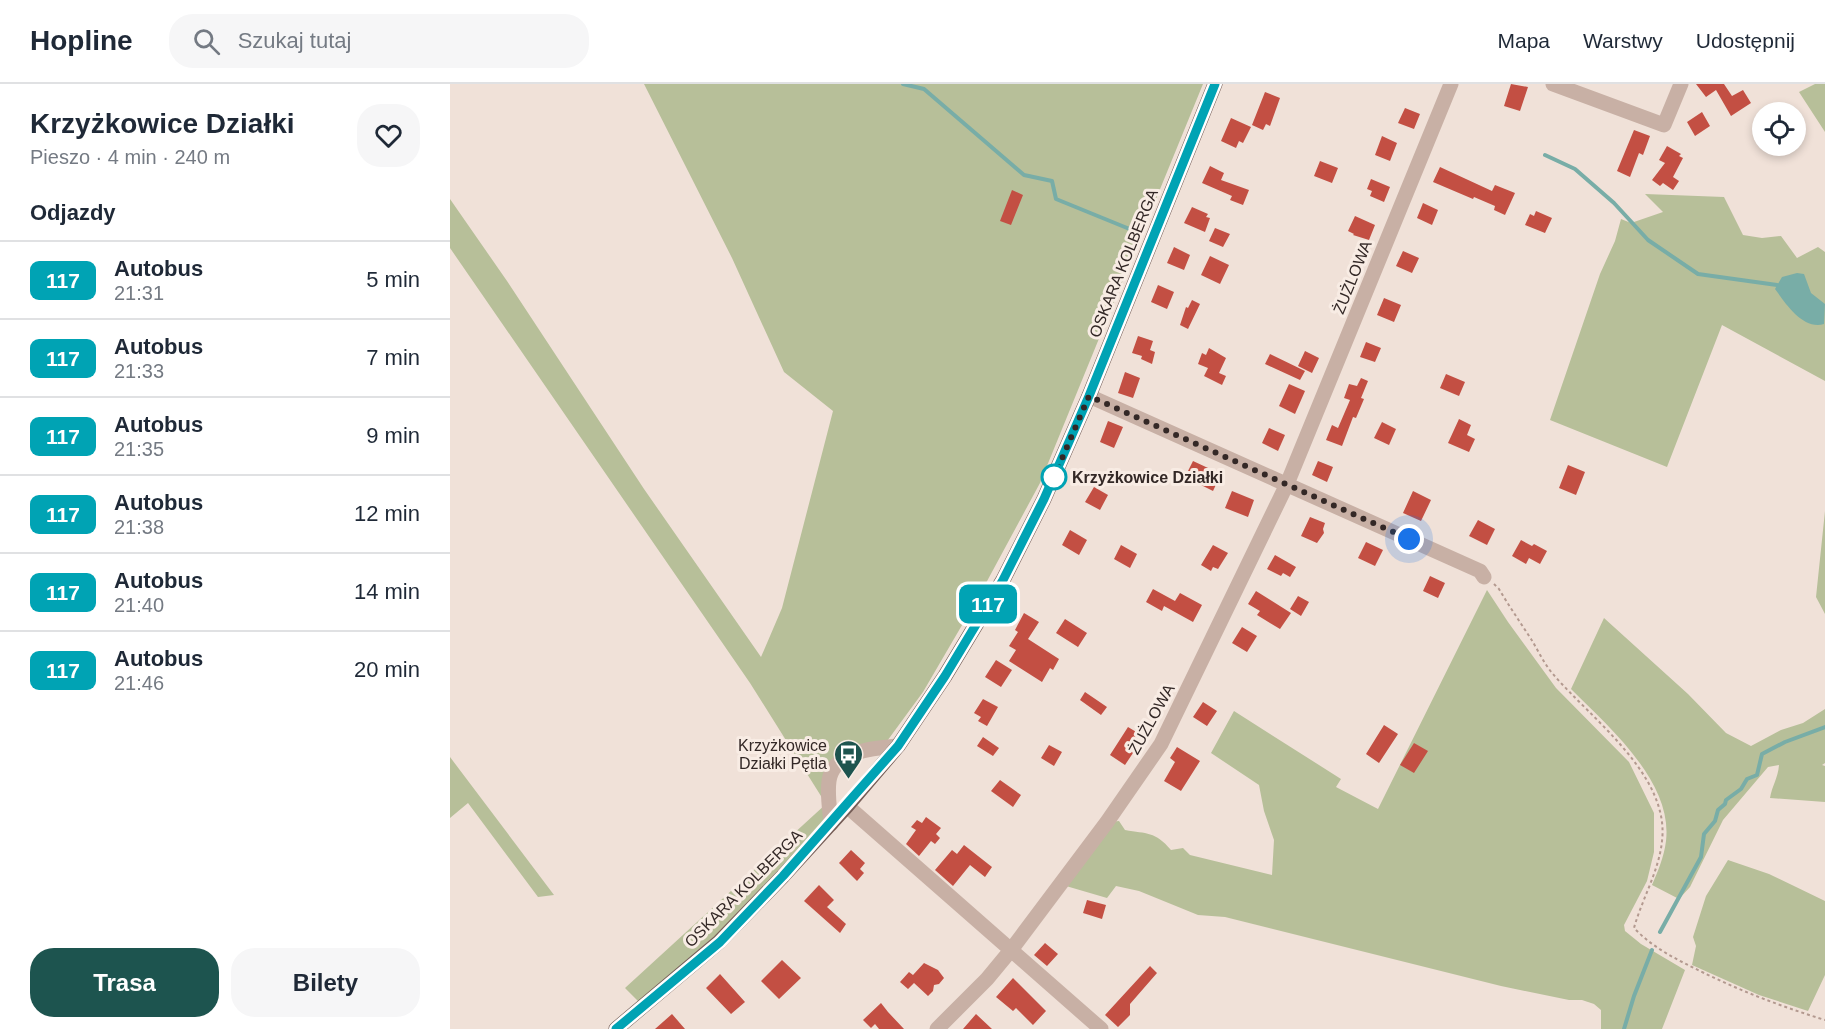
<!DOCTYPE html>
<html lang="pl">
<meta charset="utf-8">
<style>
:root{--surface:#fff;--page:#f6f6f7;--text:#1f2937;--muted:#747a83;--line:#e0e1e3;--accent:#1d544f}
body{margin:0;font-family:Arial,sans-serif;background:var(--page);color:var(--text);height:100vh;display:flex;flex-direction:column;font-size:22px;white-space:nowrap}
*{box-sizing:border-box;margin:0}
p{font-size:20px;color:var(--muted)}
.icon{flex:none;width:33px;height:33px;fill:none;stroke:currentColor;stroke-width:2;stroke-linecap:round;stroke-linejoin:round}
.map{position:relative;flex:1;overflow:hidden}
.drawer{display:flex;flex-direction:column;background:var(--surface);width:450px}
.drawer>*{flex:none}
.badge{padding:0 12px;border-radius:9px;font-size:21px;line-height:39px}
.tools{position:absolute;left:1302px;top:18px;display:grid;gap:12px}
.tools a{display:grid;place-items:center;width:54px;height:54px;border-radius:50%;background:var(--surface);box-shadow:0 3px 9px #0003;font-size:30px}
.you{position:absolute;width:30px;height:30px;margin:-15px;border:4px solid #fff;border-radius:50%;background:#1a73e8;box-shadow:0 0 0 9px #1a73e833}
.map>.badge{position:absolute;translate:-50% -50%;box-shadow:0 0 0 3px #fff}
h2{padding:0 30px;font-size:22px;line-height:54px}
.round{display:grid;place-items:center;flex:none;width:63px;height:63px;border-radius:24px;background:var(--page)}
.overview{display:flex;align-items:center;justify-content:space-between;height:102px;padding:0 30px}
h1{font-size:28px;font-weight:600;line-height:45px}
.button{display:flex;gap:12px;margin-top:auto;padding:12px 30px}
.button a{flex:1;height:69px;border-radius:24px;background:var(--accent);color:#fff;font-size:24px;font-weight:600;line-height:69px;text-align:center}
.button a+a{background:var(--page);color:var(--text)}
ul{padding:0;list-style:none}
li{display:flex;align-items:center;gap:18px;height:78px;padding:0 30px;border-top:2px solid var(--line)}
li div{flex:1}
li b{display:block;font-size:22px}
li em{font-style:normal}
li .badge{min-width:66px;font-weight:700;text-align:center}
header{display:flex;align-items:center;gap:36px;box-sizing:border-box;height:84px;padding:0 30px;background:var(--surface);border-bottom:2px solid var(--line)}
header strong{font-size:28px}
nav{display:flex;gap:33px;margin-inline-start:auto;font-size:21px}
.search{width:420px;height:54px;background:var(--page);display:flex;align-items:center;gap:15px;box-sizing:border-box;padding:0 21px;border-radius:24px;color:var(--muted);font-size:22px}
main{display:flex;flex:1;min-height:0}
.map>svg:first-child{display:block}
.green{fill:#b7bf99}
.water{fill:#78ada7}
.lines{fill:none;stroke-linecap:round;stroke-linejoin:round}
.stream{stroke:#78ada7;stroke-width:4}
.building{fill:#c34f43}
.path{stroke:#b3998f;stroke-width:2;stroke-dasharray:3 3;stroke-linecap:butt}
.minor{stroke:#c8b0a5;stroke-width:15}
.major{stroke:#755d57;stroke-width:15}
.line-casing{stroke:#fff;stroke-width:14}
.line{stroke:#00a3b4;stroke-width:9}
.walk{stroke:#332826;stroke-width:6;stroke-dasharray:0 10.8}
.stop-dot{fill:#fff;stroke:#00a3b4;stroke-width:3}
.labels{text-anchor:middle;stroke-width:6;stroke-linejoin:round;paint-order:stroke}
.street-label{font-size:16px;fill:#332826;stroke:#f8ece4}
.stop-label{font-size:16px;font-weight:bold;fill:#332826;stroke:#f8ece4;text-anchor:start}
.poi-label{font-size:16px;fill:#332826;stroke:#f8ece4;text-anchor:end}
</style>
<header>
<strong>Hopline</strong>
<div class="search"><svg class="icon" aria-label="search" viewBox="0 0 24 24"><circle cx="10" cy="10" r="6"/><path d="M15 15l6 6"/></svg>Szukaj tutaj</div>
<nav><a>Mapa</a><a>Warstwy</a><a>Udostępnij</a></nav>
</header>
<main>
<section class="drawer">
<div class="overview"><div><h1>Krzyżkowice Działki</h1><p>Pieszo · 4 min · 240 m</p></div><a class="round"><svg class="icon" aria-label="heart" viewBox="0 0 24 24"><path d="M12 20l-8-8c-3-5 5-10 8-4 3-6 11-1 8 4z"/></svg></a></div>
<h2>Odjazdy</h2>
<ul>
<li><span class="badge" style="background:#00a3b4;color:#fff">117</span><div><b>Autobus</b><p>21:31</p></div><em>5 min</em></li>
<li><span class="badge" style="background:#00a3b4;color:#fff">117</span><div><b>Autobus</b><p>21:33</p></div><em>7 min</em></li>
<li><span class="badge" style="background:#00a3b4;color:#fff">117</span><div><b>Autobus</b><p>21:35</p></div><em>9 min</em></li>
<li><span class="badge" style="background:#00a3b4;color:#fff">117</span><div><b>Autobus</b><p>21:38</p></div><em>12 min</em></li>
<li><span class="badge" style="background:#00a3b4;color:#fff">117</span><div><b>Autobus</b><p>21:40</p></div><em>14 min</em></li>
<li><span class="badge" style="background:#00a3b4;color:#fff">117</span><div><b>Autobus</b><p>21:46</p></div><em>20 min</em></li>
</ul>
<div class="button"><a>Trasa</a><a>Bilety</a></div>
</section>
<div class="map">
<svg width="1375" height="945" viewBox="0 0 1375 945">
<rect width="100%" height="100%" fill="#f0e1d8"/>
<path class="green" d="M194 0H753L590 399 529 512 473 608 432 664 380 689 381 731 267 850 189 918 175 904 376 720 300 599 0 164V115L57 197 194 405 311 573 332 524 383 327 334 288 282 174Z
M1365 0H1375V48L1349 8Z
M1195 110 1274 113 1293 151 1312 154 1331 152 1347 174 1368 163 1375 168V297L1272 241 1217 383 1100 336 1150 190 1165 157 1171 135 1181 139 1213 128Z
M1375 427V530L1366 513Z
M1037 506 1058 538 1106 604 1179 678 1204 729V768L1197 797 1174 841 1175 847 1191 860 1235 886 1212 945H1151V926L1144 920 1132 916H1119L1051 902 775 833 748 831 689 807 666 802 657 814 616 802 660 738 669 737 675 746C697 750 705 747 721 766L733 764 740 771 822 791 824 756 814 727 809 701 761 669 784 627 891 695 886 703 928 725Z
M1154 534 1238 610 1276 649 1301 662 1331 646 1353 639 1375 625V679L1372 681 1375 682V718L1320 714C1322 702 1328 694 1329 681L1318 683 1273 736 1240 803 1229 815 1202 801C1208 787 1214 773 1216 757 1223 698 1159 643 1121 605Z
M0 673 104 811 88 813 18 719 0 734Z
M1278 776 1319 790 1375 817V891L1358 927 1309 911 1242 881 1246 862 1243 853 1256 812Z"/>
<path class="water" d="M1347 189 1354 190 1361 209 1375 220 1374 240C1353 246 1336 220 1325 205L1332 193Z"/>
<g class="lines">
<path class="stream" d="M453 0 474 5 574 91 602 97 606 115 682 146
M1095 71 1125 85 1164 119 1198 156 1248 190 1327 201
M1210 848 1251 773 1254 750 1265 737 1268 726 1275 720 1276 716 1291 705 1297 695 1307 691 1312 670 1335 658 1375 643
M1174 945 1184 912 1202 866"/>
</g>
<path class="building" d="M1061 0 1078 3 1070 27 1054 22Z
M1246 0H1274L1282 12 1293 6 1301 19 1281 32 1266 6 1256 13Z
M815 8 830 14 820 42 816 40 813 46 802 41Z
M955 24 970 30 964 45 948 39Z
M1252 28 1260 42 1245 52 1237 38Z
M781 34 801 43 793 59 789 57 786 64 771 57Z
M1184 46 1200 52 1193 71 1189 69 1180 93 1167 87Z
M932 52 947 59 940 77 925 71Z
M1217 62 1231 70 1229 72 1233 74 1223 93 1229 97 1223 106 1213 99 1210 102 1202 96 1215 79 1209 76Z
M870 77 888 84 882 99 864 92Z
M760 82 774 89 771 96 799 106 793 121 780 116 782 112 752 99Z
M990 83 1042 107 1045 101 1065 109 1055 131 1044 126 1045 122 1024 113 1023 115 983 98Z
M921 95 940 103 934 118 920 112 922 107 917 105Z
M562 106 573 111 561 141 550 137Z
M973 119 988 126 982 141 967 134Z
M742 123 758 130 756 133 760 134 755 148 734 139Z
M1086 127 1102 134 1095 149 1075 141 1080 130 1084 132Z
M905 132 925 141 919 156 903 151 904 150 898 147Z
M765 144 780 150 773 163 759 157Z
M724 163 740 171 734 186 717 179Z
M953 167 969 174 962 189 946 182Z
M760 172 779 181 770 200 751 191Z
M708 201 724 208 717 225 701 218Z
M934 214 951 221 944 238 927 231Z
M742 216 750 220 738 245 730 241 736 223 738 224Z
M688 252 703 257 700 266 705 268 702 280 691 275 692 272 682 269Z
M916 258 931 264 925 278 910 273Z
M759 264 776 274 769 289 776 292 772 301 754 292 758 284 748 280 752 269 756 271Z
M855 267 869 274 862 289 848 282Z
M820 270 855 287 850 296 815 280Z
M675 288 690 294 683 314 668 309Z
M996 290 1015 298 1009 312 990 304Z
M911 294 918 297 911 314 914 315 906 334 903 333 892 362 876 356 882 341 888 344 900 316 894 314 899 300 907 302Z
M839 300 855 307 845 330 829 322Z
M1009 335 1021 341 1017 351 1025 355 1019 368 998 359Z
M658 337 673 343 664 364 650 358Z
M932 338 946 345 939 361 924 354Z
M819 344 835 351 828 367 812 359Z
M743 377 771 390 763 407 735 393Z
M868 377 883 383 877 398 862 391Z
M1118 381 1135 388 1126 411 1109 404Z
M644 403 658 411 650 426 635 418Z
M782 407 804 416 798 433 775 424Z
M963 407 981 416 971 437 953 429Z
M860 433 875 439 873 445 874 449 867 459 851 452Z
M1028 436 1045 445 1037 461 1019 452Z
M620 446 637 456 629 471 612 461Z
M1071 456 1082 462 1084 460 1097 467 1090 480 1079 474 1076 480 1062 472Z
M916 458 933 466 925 482 908 474Z
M671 461 687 470 680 484 664 475Z
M763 461 778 469 768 485 763 483 761 487 751 481Z
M825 471 846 483 840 493 833 489 831 492 817 485Z
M980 492 995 499 988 514 973 507Z
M703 505 725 517 730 509 752 521 743 538 714 522 712 527 696 518Z
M806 507 841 529 830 545 807 531 810 527 798 520Z
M848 512 859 518 851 532 840 525Z
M574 529 589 538 578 555 609 575 603 586 600 584 592 598 559 577 566 566 559 562 568 548 565 546Z
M615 535 637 549 628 563 606 549Z
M792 543 807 552 797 568 782 559Z
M546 576 562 586 551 603 535 593Z
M635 608 657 623 651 631 630 616Z
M533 615 548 623 537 642 528 637 531 633 524 629Z
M753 618 767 627 757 642 743 633Z
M934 641 948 650 929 679 916 670Z
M678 643 688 649 685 653 691 657 675 681 660 671Z
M533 653 549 664 543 672 527 662Z
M964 659 978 667 964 689 950 681Z
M599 661 612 668 604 682 591 674Z
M727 663 750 677 731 707 714 697 725 678 720 674Z
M550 696 571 711 563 723 541 707Z
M476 733 491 744 486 750 490 754 485 760 481 757 469 772 456 760 466 746 461 743 467 736 472 739Z
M514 761 542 783 535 793 520 781 503 802 485 786 502 766 507 770Z
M401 766 415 779 410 785 414 789 407 797 389 779Z
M369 801 384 816 377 823 396 840 390 849 354 817Z
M637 816 656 821 652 835 633 829Z
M595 859 608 870 597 882 584 871Z
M332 876 351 894 329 915 311 897Z
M474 879 488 886 494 894 489 900 484 901 483 907 478 912 464 899 458 905 450 898 459 888 463 891Z
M700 882 707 889 680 920V931L668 943 655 931Z
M270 890 295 918 281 930 256 904Z
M563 894 596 927 583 941 566 924 563 927 546 913Z
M431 919 438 928 454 945H429L425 940 421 944 413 936Z
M222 930 235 945H205Z
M526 930 542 945H513Z"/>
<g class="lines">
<path class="path" d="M1044 500 1049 505C1059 522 1070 538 1081 555 1088 566 1094 580 1103 590 1141 635 1220 691 1212 757 1209 787 1192 815 1184 844 1204 865 1228 876 1254 889 1293 908 1333 923 1375 936"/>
<path class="minor" d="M1103 0 1214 41 1231 0
M639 312 1030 487 1034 493
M397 722 651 945
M381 740C380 726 377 711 379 697 383 667 424 664 448 662
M487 945 537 895 561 866 657 738 711 660 837 400 1001 0"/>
<path class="major" d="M166 945 269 858 333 792 397 722 448 662 495 592 553 496 594 415 639 312 765 0"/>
</g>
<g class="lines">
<defs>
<path id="line" d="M166 945 270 858 333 792 448 662 495 592 553 496 594 415 639 312 765 0"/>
</defs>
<use href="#line" class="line-casing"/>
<use href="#line" class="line"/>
<path class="walk" d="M604 393 639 312 959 455"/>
</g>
<defs>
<symbol id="bus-pin" viewBox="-11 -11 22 30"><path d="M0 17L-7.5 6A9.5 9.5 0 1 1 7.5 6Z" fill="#1d544f" stroke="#f8ece4"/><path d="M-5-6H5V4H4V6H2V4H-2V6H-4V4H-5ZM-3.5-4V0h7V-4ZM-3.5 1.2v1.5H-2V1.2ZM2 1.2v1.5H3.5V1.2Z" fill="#fff"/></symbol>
</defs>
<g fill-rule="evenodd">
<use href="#bus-pin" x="382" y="654" width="33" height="45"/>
</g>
<circle class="stop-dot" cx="604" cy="393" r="12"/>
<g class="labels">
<g class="street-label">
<text transform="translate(673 179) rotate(-68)" y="6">OSKARA KOLBERGA</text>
<text transform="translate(902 193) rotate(-68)" y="6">ŻUŻLOWA</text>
<text transform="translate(701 635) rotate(-61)" y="6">ŻUŻLOWA</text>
<text transform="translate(293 804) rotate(-45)" y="6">OSKARA KOLBERGA</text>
</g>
<g class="stop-label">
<text x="622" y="399">Krzyżkowice Działki</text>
</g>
<g class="poi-label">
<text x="377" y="667">Krzyżkowice<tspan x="377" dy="18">Działki Pętla</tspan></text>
</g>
</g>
</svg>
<div class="tools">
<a><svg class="icon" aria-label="locate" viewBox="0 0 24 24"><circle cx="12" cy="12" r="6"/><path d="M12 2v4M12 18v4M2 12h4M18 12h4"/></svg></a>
</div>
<div class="you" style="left:959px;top:455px"></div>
<b class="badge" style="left:538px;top:520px;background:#00a3b4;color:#fff">117</b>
</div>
</main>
